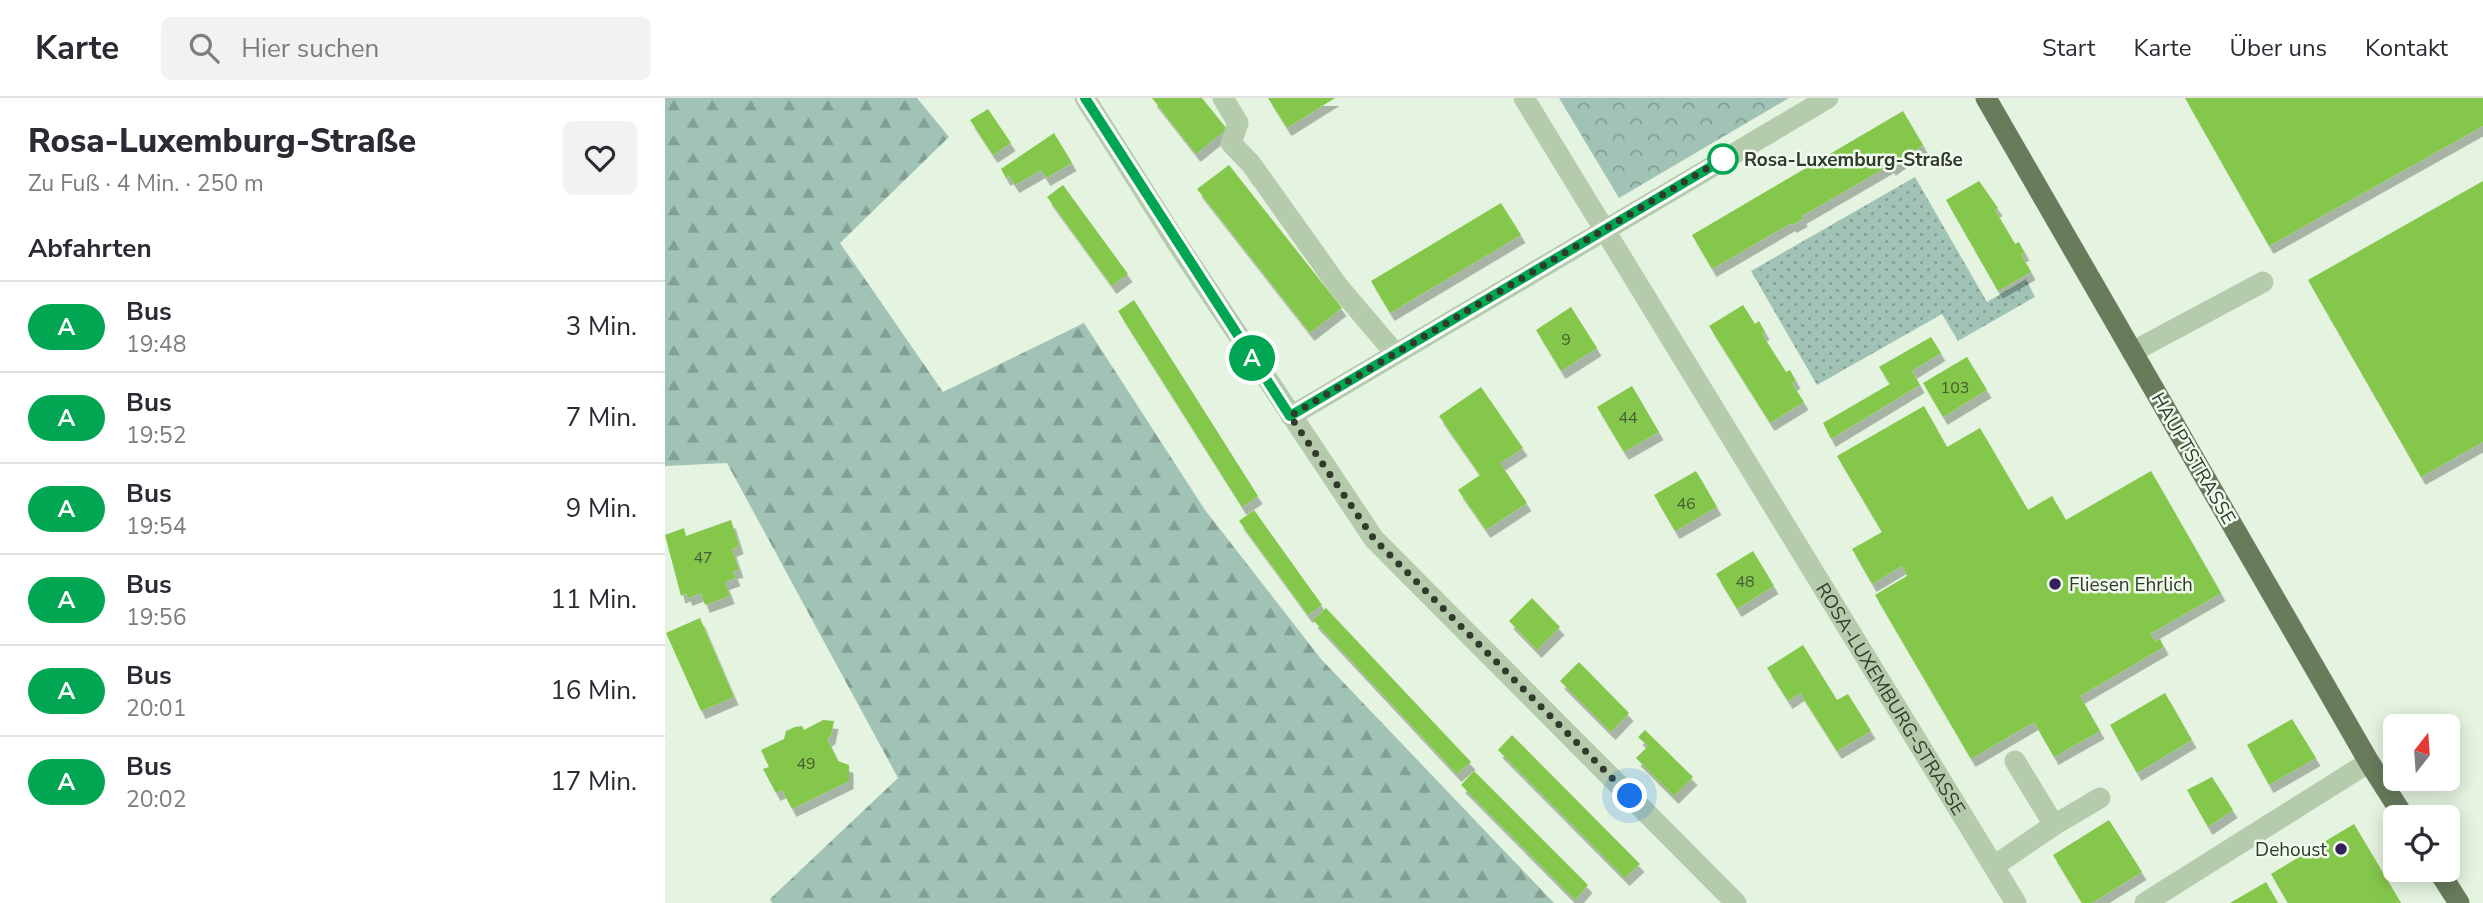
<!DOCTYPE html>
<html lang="de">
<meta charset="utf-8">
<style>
:root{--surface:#fff;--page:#f2f2f3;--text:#2b2b33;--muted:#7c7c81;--line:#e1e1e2}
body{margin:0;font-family:"Nunito Sans",sans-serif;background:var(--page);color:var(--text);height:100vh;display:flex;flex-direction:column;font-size:26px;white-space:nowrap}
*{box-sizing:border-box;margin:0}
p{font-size:23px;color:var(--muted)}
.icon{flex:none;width:38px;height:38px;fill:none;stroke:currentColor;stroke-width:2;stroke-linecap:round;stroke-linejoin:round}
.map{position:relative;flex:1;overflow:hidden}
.side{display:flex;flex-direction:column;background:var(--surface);width:665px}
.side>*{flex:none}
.badge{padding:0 14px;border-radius:23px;font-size:24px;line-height:46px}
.needle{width:46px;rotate:17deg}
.tools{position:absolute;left:1718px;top:616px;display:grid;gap:14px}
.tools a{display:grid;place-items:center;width:77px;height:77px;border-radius:10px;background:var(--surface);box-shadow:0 4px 18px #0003;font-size:35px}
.you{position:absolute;width:35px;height:35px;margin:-18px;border:5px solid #fff;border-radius:50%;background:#1a73e8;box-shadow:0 0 0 10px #1a73e833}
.map>.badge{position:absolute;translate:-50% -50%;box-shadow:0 0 0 4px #fff}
h2{padding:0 28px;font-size:26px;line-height:63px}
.round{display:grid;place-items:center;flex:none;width:74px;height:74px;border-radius:10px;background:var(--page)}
.overview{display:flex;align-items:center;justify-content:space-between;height:119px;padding:0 28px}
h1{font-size:33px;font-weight:800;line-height:52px}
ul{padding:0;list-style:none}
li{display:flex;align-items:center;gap:21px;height:91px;padding:0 28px;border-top:2px solid var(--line)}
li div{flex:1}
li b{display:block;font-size:26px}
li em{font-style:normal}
li .badge{min-width:77px;font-weight:700;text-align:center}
header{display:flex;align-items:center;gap:42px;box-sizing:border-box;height:98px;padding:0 35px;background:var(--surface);border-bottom:2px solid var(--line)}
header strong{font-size:33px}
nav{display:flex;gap:38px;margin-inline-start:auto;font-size:24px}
.search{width:490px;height:63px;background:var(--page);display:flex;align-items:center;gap:18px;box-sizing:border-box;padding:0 24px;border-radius:10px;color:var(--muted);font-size:26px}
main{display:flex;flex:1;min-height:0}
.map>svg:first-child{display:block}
.grass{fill:url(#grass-dots)}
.forest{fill:url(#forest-firs)}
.park{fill:url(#park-crowns)}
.building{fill:#85c74b;filter:url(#shadow)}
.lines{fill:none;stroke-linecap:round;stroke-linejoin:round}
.minor{stroke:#b4ccac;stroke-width:21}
.major{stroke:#687c5c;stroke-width:21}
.line-casing{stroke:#fff;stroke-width:16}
.line{stroke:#00a651;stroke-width:10}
.walk{stroke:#313a2b;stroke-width:7;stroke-dasharray:0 12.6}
.stop-dot{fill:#fff;stroke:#00a651;stroke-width:3.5}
.poi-dot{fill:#351f5d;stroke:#f0fbed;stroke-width:2.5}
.labels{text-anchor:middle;stroke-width:5;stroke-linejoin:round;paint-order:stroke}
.number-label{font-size:16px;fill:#465d33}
.stop-label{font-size:19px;font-weight:bold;fill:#313a2b;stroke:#f0fbed;text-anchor:start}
.street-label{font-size:19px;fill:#313a2b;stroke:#f0fbed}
.poi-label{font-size:19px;fill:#313a2b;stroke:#f0fbed;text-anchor:start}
</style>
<header>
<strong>Karte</strong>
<div class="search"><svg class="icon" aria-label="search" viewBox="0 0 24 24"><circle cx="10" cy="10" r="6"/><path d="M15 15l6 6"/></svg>Hier suchen</div>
<nav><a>Start</a><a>Karte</a><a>Über uns</a><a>Kontakt</a></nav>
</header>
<main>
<section class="side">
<div class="overview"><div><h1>Rosa-Luxemburg-Straße</h1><p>Zu Fuß · 4 Min. · 250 m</p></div><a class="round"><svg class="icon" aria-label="heart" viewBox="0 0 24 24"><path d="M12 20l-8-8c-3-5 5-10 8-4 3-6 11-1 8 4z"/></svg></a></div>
<h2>Abfahrten</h2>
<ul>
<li><span class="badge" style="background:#00a651;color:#fff">A</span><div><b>Bus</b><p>19:48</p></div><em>3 Min.</em></li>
<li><span class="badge" style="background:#00a651;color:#fff">A</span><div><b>Bus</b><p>19:52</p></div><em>7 Min.</em></li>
<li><span class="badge" style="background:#00a651;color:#fff">A</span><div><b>Bus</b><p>19:54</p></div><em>9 Min.</em></li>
<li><span class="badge" style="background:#00a651;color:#fff">A</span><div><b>Bus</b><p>19:56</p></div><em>11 Min.</em></li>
<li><span class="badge" style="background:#00a651;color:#fff">A</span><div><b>Bus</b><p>20:01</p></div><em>16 Min.</em></li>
<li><span class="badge" style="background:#00a651;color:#fff">A</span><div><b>Bus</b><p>20:02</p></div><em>17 Min.</em></li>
</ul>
</section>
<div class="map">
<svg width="1818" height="805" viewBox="0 0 1818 805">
<defs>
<pattern id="grass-dots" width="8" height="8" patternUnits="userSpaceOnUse" patternTransform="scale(1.75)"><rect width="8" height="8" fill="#a0c3b6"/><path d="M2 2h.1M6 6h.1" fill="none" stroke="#839f94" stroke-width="1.8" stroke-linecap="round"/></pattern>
<pattern id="forest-firs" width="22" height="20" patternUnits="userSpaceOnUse" patternTransform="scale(1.75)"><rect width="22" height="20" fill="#a0c3b6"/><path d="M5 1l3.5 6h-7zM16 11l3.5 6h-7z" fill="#839f94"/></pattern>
<pattern id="park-crowns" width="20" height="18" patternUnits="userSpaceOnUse" patternTransform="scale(1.75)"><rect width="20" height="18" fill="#a0c3b6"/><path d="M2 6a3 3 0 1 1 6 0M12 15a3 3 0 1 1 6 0" fill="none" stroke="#839f94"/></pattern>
<filter id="shadow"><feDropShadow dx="4.5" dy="8" stdDeviation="0" flood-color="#0004"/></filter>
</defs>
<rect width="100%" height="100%" fill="#e4f4e0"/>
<path class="grass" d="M1250 79 1322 204 1361 181 1370 199 1293 243 1277 216 1152 287 1086 173Z"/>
<path class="forest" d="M0 0H252L284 39 175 145 278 294 419 225 540 412 656 561 889 805H107L105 801 233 680 62 365 0 368Z"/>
<path class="park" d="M894 0H1124L954 100Z"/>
<path class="building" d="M487 0H537L562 31 531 56Z
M603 0H670L622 30Z
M1520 0H1818V28L1604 148Z
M323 11 346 45 328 57 305 22Z
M1238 13 1258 47 1226 70 1225 67 1137 118 1138 121 1127 127 1126 125 1047 171 1027 137Z
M389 35 407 65 381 80 376 72 350 87 344 78 341 80 336 71Z
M564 67 677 210 645 235 532 91Z
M1314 83 1333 110 1330 112 1350 146 1354 144 1360 155 1356 156 1366 174 1333 193 1281 102Z
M1818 83V344L1756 379 1643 182Z
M398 87 463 176 447 188 382 99Z
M836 105 856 137 725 215 706 183Z
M469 202 593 398 577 409 453 213Z
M1078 207 1090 226 1094 223 1100 234 1097 236 1121 274 1125 272 1131 283 1127 285 1139 304 1105 325 1044 228Z
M906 209 932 250 896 273 871 232Z
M1266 239 1276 255 1247 273 1255 287 1166 341 1158 325 1225 286 1214 269Z
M1302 259 1322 292 1278 319 1258 285Z
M967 288 994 334 959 354 932 309Z
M816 289 858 350 835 365 862 405 821 432 793 392 815 377 774 318Z
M1259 308 1282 349 1315 330 1363 412 1387 398 1401 422 1486 373 1556 495 1485 536 1490 543 1495 541 1499 549 1415 598 1435 633 1389 659 1369 624 1306 661 1210 497 1242 478 1237 468 1207 486 1187 451 1217 434 1172 358Z
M1031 373 1052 409 1010 433 989 397Z
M589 412 657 507 643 517 574 423Z
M66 422 74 448 67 451 74 472 68 473 71 480 60 484 65 498 40 507 36 495 23 500 21 495 16 498 0 437 19 430 21 438Z
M1088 453 1109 488 1072 511 1051 476Z
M867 500 895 529 872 552 844 523Z
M661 510 806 664 792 676 648 522Z
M35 520 69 599 36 613 1 535Z
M1138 547 1172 602 1183 596 1206 633 1172 653 1135 595 1123 603 1102 570Z
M914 564 964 615 946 634 895 583Z
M1500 595 1527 642 1472 675 1445 627Z
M1627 621 1651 660 1604 687 1582 647Z
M158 622 169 623 166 638 162 641 173 663 184 667V683L127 711 117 692 111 695 98 671 104 669 96 652 119 641 121 633 130 629 137 628 139 632Z
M980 632 1028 679 1009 698 971 660 983 648 973 639Z
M847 637 975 766 960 780 833 652Z
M809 673 923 787 910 802 796 687Z
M1547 679 1568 712 1543 729 1522 692Z
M1444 722 1477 774 1427 805H1417L1388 757Z
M1689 726 1736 805H1623L1606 776Z
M1601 784 1613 805H1565Z"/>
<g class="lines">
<g class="minor">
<path d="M420 0 513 147 709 441 1071 805"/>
<path d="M558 0 573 25 566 45 586 66 673 188 729 254"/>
<path id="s1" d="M859 0 1351 805"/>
<path d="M1467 254 1598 184"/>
<path d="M626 318 1163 0"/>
<path d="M1389 727 1435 700"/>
<path d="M1329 768 1389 727 1350 663"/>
<path d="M1480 805 1704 664"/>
</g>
<path class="major" d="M1321 0 1704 664 1739 719
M1773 772 1794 805"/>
</g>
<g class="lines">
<defs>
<path id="line" d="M420 0 625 318 1059 61"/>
</defs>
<use href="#line" class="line-casing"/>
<use href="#line" class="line"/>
<path class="walk" d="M965 698 709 441 625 318 1058 61"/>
</g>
<circle class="stop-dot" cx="1058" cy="61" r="14"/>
<g class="poi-dot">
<circle cx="1390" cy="486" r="7"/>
<circle cx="1676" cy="751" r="7"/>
</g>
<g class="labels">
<g class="number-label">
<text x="901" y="247">9</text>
<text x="1290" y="295">103</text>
<text x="963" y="325">44</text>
<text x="1021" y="411">46</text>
<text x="38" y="465">47</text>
<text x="1080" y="489">48</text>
<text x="141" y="671">49</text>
</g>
<g class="stop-label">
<text x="1079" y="68">Rosa-Luxemburg-Straße</text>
</g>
<g class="street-label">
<text transform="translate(1529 360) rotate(60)" y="7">HAUPTSTRASSE</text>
<text dy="7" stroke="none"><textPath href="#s1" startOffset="704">ROSA-LUXEMBURG-STRASSE</textPath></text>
</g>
<g class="poi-label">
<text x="1404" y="493">Fliesen Ehrlich</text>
<text x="1662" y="758" text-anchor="end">Dehoust</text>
</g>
</g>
</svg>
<div class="tools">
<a><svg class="needle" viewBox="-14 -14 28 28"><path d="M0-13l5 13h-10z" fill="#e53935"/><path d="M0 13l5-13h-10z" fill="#7c7c81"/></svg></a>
<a><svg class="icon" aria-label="locate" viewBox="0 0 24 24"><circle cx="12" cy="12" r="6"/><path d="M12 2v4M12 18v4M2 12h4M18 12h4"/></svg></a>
</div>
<div class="you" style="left:965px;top:698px"></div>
<b class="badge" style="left:587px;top:260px;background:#00a651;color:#fff">A</b>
</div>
</main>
